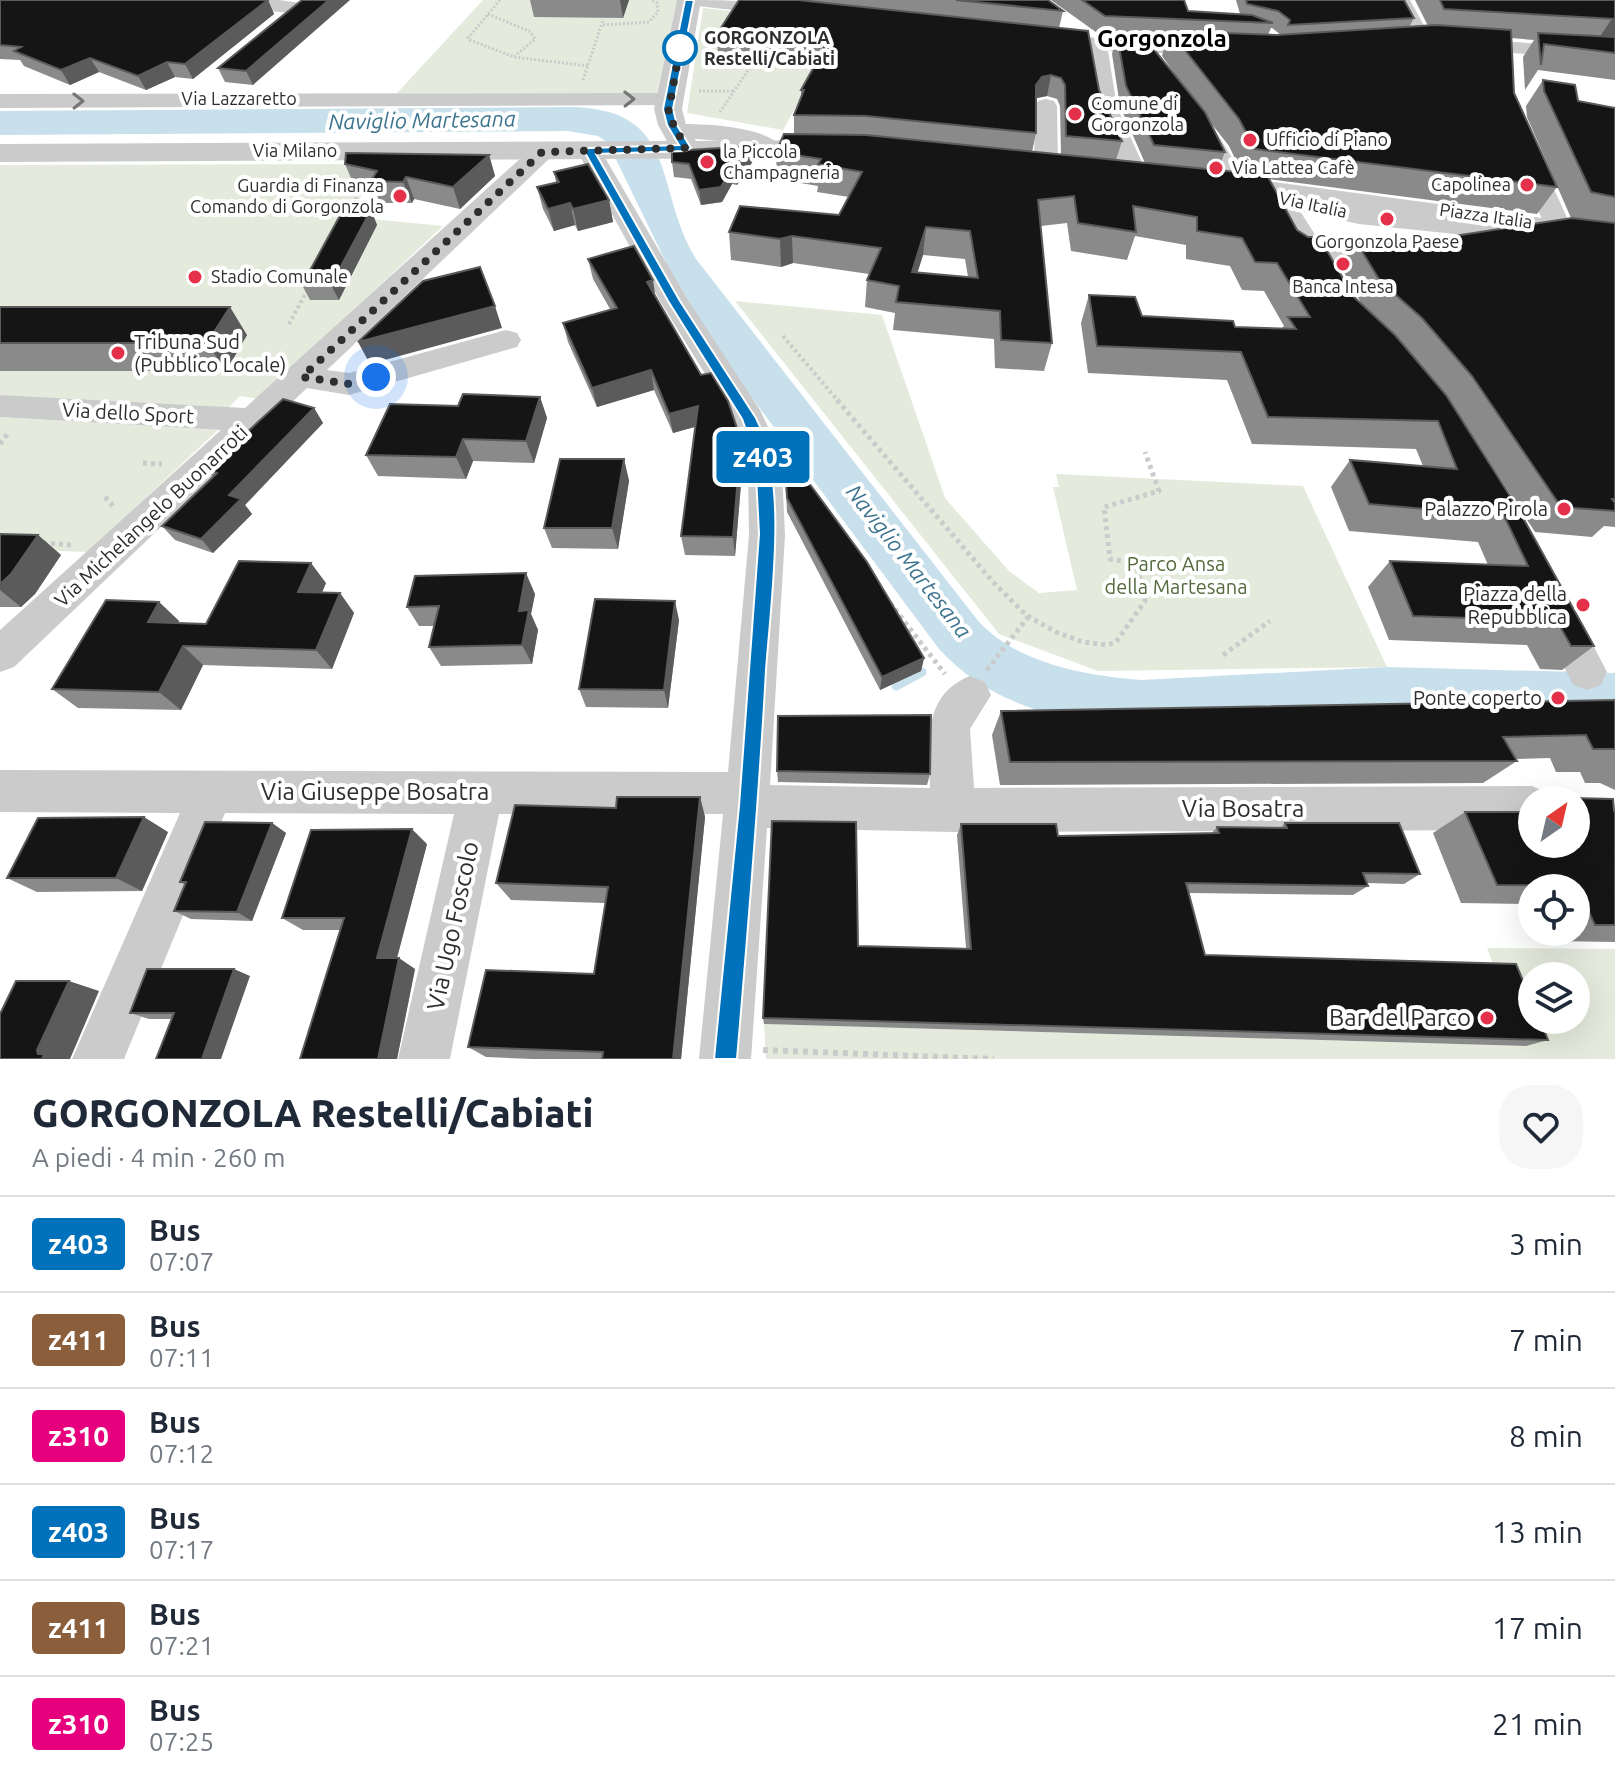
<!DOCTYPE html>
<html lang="it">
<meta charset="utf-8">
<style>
:root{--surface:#fff;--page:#f6f6f7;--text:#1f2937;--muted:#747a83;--line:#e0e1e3}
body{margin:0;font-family:Ubuntu,sans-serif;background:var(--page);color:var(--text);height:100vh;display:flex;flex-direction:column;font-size:30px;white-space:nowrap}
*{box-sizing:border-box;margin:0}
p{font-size:26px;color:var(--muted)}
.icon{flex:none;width:44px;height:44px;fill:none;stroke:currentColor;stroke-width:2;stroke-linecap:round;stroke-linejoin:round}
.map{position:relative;height:1059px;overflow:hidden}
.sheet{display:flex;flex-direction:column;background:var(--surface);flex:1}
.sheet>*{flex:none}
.badge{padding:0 16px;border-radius:6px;font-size:28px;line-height:52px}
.needle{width:52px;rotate:34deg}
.buttons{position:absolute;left:1518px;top:786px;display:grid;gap:16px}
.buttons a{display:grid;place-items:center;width:72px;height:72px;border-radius:50%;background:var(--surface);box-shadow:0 8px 32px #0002;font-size:40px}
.you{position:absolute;width:40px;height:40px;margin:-20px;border:6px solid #fff;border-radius:50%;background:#1a73e8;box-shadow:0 0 0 12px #1a73e833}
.map>.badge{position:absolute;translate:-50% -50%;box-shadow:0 0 0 4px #fff}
.round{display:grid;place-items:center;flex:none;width:84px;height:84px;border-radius:32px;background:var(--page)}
.overview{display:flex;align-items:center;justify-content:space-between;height:136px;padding:0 32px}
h1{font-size:38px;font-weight:800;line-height:60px}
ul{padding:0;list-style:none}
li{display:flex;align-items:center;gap:24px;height:96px;padding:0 32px;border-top:2px solid var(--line)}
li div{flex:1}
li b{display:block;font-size:30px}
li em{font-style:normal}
li .badge{min-width:88px;font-weight:700;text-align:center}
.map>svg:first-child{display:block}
.green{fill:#e5ebdc;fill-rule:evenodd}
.water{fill:#c8e0eb}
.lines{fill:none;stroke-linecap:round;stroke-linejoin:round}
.stream{stroke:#c8e0eb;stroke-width:9}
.path-far3{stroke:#cbcbcb;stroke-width:3;stroke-dasharray:2 2;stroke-linecap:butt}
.path-far2{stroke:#cbcbcb;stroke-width:4;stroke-dasharray:3 3;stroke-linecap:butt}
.path-far1{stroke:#cbcbcb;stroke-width:5;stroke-dasharray:4 4;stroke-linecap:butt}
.path{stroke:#cbcbcb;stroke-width:6;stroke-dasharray:5 5;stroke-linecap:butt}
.pedestrian{fill:#cbcbcb;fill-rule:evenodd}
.minor{fill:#cbcbcb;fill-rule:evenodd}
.tertiary{fill:#cbcbcb;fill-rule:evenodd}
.wall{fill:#8a8a8a;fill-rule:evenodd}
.shaded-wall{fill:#5b5b5b}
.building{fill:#151515;stroke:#5b5b5b;stroke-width:2;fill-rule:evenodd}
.oneway{stroke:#757575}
.line{fill:#0072bc;stroke:#fff;stroke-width:2}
.walk{stroke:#2e2e2e;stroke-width:8;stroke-dasharray:0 14.4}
.stop-dot{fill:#fff;stroke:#0072bc;stroke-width:4}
.poi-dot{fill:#e43149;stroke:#fff;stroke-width:3}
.labels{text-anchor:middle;stroke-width:8;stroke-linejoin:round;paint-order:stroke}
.far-stop-label{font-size:18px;font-weight:bold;fill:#2e2e2e;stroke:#fff;text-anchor:start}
.far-street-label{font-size:18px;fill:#2e2e2e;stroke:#fff}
.far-poi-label{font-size:18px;fill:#2e2e2e;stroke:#fff;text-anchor:start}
.poi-label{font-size:20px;fill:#2e2e2e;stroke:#fff;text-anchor:end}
.street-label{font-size:20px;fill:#2e2e2e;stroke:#fff}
.park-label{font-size:20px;fill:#54693c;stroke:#fff}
.water-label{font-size:22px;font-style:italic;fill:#3d748f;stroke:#fff}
.far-district-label{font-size:24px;font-weight:bold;fill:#000;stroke:#fff}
.near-street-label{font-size:24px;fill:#2e2e2e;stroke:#fff}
.near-poi-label{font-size:24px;fill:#2e2e2e;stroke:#fff;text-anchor:end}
</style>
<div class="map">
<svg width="1615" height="1059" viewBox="0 0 1615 1059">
<rect width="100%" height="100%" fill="#fff"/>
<path class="green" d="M483 0H677L657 93H397Z
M703 8 831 22 806 67 816 70 783 130 687 113Z
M377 164 357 205 362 218 443 226 259 399 240 396 225 411 0 398V165Z
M735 301 882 315 945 498 1009 571 1039 593 1077 590 1053 487H1059L1056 474 1303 486 1387 667 1098 671 999 634Z
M0 417 218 430 88 552 0 549Z
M1487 948 1615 949V1059H766L764 1024 1526 1046ZM1532 976H1576V1020H1532Z"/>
<path class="water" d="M573 107C680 110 654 190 696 259L979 622C1019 664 1086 676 1141 680L1387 667 1615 673V719L1058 717C1011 703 972 685 939 649L694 320 608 143 598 136 568 131 0 135V111Z"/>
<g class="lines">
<path class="stream" d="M896 686 922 672"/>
<path class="path-far3" d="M500 0 468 38 470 40 514 57 588 66
M488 14 531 32 535 39 515 56
M603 25 649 22 658 12 657 3 652 0
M583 80 603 20
M699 91H733
M720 112 753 63"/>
<path class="path-far2" d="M347 216 365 183
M289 324 308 289
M783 336 839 402"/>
<path class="path-far1" d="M837 400 993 582 1026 615 1056 632 1083 642 1107 645 1116 642 1145 601 1136 563 1110 559 1104 507 1159 491 1145 452
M0 444 9 432
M143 463 162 464
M105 497 113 506 116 504
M43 543 72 545
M890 603 945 674
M1223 655 1270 621
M987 670 1028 617"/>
<path class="path" d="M763 1050 994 1059"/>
<path class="pedestrian" d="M1205 123 1211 124 1238 167 1245 187 1242 191 1236 192 1227 187 1220 167 1197 128Z
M1258 180 1588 224 1595 226 1604 241 1594 247 1552 242 1416 263 1296 262 1286 256 1249 185ZM1271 192 1550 231 1416 251 1303 250Z"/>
<path class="minor" d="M209 0H279L307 4 310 8 300 14 219 6Z
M687 0C710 0 780 0 795 10L785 16 697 6Z
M1390 0H1410L1433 42 1430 46H1416Z
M1042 32 1107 39 1214 43 1224 49 1214 55 1108 51 1117 107 1148 176 1145 181H1127L1124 176 1096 110 1086 49 1035 42 1032 38 1035 34Z
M1465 39 1595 47 1615 44V56L1595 59 1458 49 1455 45 1458 41Z
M669 93 677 95 680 100 677 105 0 108V94Z
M1046 99 1054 101 1057 106 1058 167 1055 172H1037L1034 167 1035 106 1038 101Z
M676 124C705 124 767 125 785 150L782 155H764L747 145 728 142 668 136 664 131 668 126Z
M589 144 598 146 601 151 688 300 760 410 775 442 782 470 785 535 770 785 930 788C929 746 921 695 970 676L985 682 991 695 970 729 974 788 1532 786 1548 793 1551 800H1532V830L953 832 767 828 751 1059H699L723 814H499L450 1059H398L454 814 225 813 124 1059H72L180 813 0 812V770L728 772 749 535 748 470 742 442 733 419 660 301 577 151 580 146Z
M542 145 551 147 554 152 551 157 327 370 349 373 506 330 517 333 521 340 517 347 349 395 307 388 14 667 0 672V630L221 430 0 417V395L245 408 533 147Z
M1526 147 1535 149 1538 154 1574 233 1570 239H1552L1548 233 1514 154 1517 149Z
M1280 191 1289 194 1341 275 1337 281 1327 284 1317 281 1313 275 1267 199 1271 194Z
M1556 597 1570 601 1607 672 1601 685 1587 690 1573 685 1537 613 1542 601Z"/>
<path class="tertiary" d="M677 0H701L682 109 686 125 696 141 837 140 847 143 852 149 847 155 837 158 0 162V144L667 141 658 125 654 109Z
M1221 176 1359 204 1615 231V251L1359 224 1210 192 1206 185 1210 178Z"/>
</g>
<path class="wall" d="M0 0H268L274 14 193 79 175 77 146 90 99 72 70 85 24 66 20 60 0 59Z
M302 0 253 85 225 82 218 68Z
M530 0H629L623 18 534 17Z
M739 0H1048L1063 11 1059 28 1099 90 1122 141 1116 160 1145 163 1120 106 1112 54 1116 36 1100 35 1051 0H1184L1188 11 1240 14 1236 0H1404L1414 18 1409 27 1428 26 1415 0H1615V80L1538 70 1525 90 1523 57 1534 40 1511 38 1514 93 1557 187 1537 214 1269 179 1297 230 1361 303 1340 265 1354 238 1434 239 1571 218 1527 117 1526 106 1543 80 1578 101 1615 108V527L1604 526 1592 537 1535 532 1448 399 1594 646 1562 670 1540 669 1527 645 1389 640 1368 587 1390 561 1488 565 1478 542 1349 531 1331 487 1350 460 1423 466 1416 449 1252 444 1227 380 1088 373 1081 323 1089 295 1142 316 1235 327 1282 328 1284 326 1264 291 1242 290 1230 266 1186 259V245L1135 236 1127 260 1071 251 1067 223 1041 226 1052 343 1044 371 995 368 994 339 893 330 895 313 865 307 867 280 869 274 793 263 781 267 731 260 729 232 839 215 849 197 817 192 818 186 777 179 776 152 794 134V115L801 97V90L814 67 718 55 717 34ZM1271 28H1272L1281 35H1268ZM1144 37 1167 38 1162 56 1187 91ZM1047 96 1057 99 1060 106 1061 154 1032 152 1036 133V100L1037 98ZM1207 118 1229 146 1242 173 1218 170 1225 152ZM923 255 965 259 968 277 917 273Z
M752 146 753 161 737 185 732 184 722 202 701 205 691 179 674 177 672 162Z
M489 155 495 176 460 209 414 199 412 203H380L375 190 354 185 345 164Z
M554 172 609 200 613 222 578 231 575 225 554 231 543 209 537 187 556 182Z
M371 210 377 225 339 300H310L302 285Z
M588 259 655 295 743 460 735 556 685 555 681 536 695 427 673 433 654 390 597 407 568 342 563 323 610 309 593 279Z
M0 307 247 335 226 371H0Z
M540 397 547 418 534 463 473 461 466 479 378 476 366 455 458 406Z
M314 408 323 423 245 505 252 514 213 553 175 540 162 526 213 477 207 469Z
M784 452 924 658 921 671 880 690 787 512Z
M624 459 629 481 618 549 552 548 544 528Z
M0 534 38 535 61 555 35 594 21 607H0Z
M326 583 322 593H340L354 613 332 669 203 665 181 710 78 708 52 689 159 602 179 621 178 623 206 624Z
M535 594 531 614 538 630 532 664 441 666 429 647 434 626H419L407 607Z
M679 620 668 708 586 707 579 689Z
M1615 700V790L1600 783H1585L1580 772H1556L1550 758 1516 759 1517 761 1483 783 1000 785 992 735 1001 711Z
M777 771 930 774 927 785 778 782Z
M700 797 705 817 681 1059H532L486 1057 468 1047 594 974 605 903 511 900 496 883 616 808Z
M1573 798 1615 811V942L1553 941 1549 932H1576V888H1532V904L1461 903 1433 833 1465 812 1576 844V800H1570Z
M272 823 286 833 252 921 191 919 174 911 185 885 180 882Z
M1285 823 1420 874 1404 884 1367 883 1368 886 1353 895 1189 893 1205 955 1548 1040 1526 1046 764 1024 763 1018 858 946 966 948 957 835 961 824 1058 836 1211 834 1217 827 1280 828Z
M168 832 142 891 37 892 7 878Z
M427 844 397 958 415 969 397 1059H300L340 930H303L282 918Z
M250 976 171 1019H149L130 1013Z"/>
<path class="shaded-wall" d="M268 0 274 14 193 79 185 64Z
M329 0H350L253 85 246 71Z
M620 0H629L623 18Z
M1615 19V40L1595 44 1611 20Z
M90 58 99 72 70 85 61 70Z
M167 62 175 77 146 90 138 76Z
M1051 75 1047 96 1037 98 1032 106 1036 85 1042 77Z
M752 146 753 161 737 185 736 170Z
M489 155 495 176 460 209 453 187Z
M731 169 732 184 722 202 701 205 699 190Z
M406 177 414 199 412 203 403 182Z
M609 200 613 222 578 231 573 209Z
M570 203 575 225 554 231 548 209Z
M371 210 377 225 339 300 331 285Z
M926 227 923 255 909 300 912 272Z
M792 236 793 263 781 267 780 239Z
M653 280 656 300 647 282Z
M495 306 502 328 370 364 358 342Z
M230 307 247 335 226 371 207 343Z
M651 370 654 390 597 407 592 388Z
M540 397 547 418 534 463 526 441Z
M698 406 701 425 673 433 669 414Z
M314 408 323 423 245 505 252 514 213 553 201 539 229 495Z
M463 439 473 461 466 479 456 457Z
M741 440 743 460 735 556 733 537Z
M624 459 629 481 618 549 612 528Z
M38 535 61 555 35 594 21 607 0 590V584Z
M311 563 326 583 313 612 298 592Z
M526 573 535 594 531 614 538 630 532 664 522 645 519 611Z
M340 593 354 613 332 669 316 650Z
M675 601 679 620 668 708 664 690Z
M159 602 179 621 169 642 148 622Z
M183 646 203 665 181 710 159 692Z
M924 658 921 671 880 690 882 677Z
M700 797 705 817 681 1059H673Z
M144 817 168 832 142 891 116 878Z
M272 823 286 833 252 921 237 912Z
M412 829 427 844 394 969 377 958Z
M399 958 415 969 397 1059H378Z
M234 969 250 976 221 1059H202Z
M69 981 99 991 70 1059H42L38 1054 37 1050Z"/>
<path class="building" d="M0 0H268L185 64 167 62 138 76 90 58 61 70 14 51 21 47 0 45Z
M302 0H329L246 71 218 68Z
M739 0H798L1088 31 1099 90 1122 141 1066 136 1065 85 1061 78 1051 75 1042 77 1036 85V133L866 116 794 115 804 90H801L825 47 717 34Z
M956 0H1048L1063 11Z
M1082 0H1184L1188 11 1252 15 1273 23 1105 16Z
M1246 0H1404L1414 18 1288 25 1290 20 1278 11 1247 4Z
M1440 0H1615V19L1444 9Z
M1436 25 1511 30 1514 93 1557 187 1255 149 1239 119 1170 31 1277 35Z
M1538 33 1615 37V53L1544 44 1541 65Z
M1117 35 1143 36 1205 112 1225 152 1154 145 1126 86Z
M1543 80 1575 85 1578 101 1615 108V197L1591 192 1544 91Z
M784 134 866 135 1267 175 1297 230 1308 237H1319L1354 297 1395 335 1446 395 1517 507 1594 646H1571L1557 621 1413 616 1390 561 1528 566 1504 516 1369 504 1350 460 1457 469 1438 421 1268 417 1241 352 1097 346 1089 295 1135 297 1142 316 1233 321 1235 327 1296 329 1288 317H1310L1277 263 1255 262 1242 238 1197 231V217L1133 206 1136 232 1078 223 1074 196 1038 200 1052 343 1001 340 1000 311 896 302 899 286 867 280 881 248 792 236 780 239 729 232 740 206 839 215 862 172 818 164 821 159 776 152ZM926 227 970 231 978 278 912 272Z
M752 146 736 170 731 169 721 187 699 190 689 164 672 162V151Z
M346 153 489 155 453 187 406 177 403 182 371 181 377 171 345 164Z
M588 164 609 200 573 209 570 203 548 209 537 187 559 182 554 172Z
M343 210H371L331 285H302Z
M1572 218 1615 223V499H1612L1615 503V511L1561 507 1472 376 1422 318 1380 281 1354 238 1434 239Z
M634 246 653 280 647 282 701 375 711 373 728 401 741 440 733 537 681 536 698 406 669 414 651 370 592 388 563 323 617 308 588 259Z
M480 267 495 306 358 342 423 281Z
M0 307H230L207 343H0Z
M463 394 540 397 526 441 463 439 456 457 366 455 390 404 458 406Z
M283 399 314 408 229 495 241 499 201 539 162 526 217 473 207 469Z
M784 452 809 483 867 562 924 658 882 677 787 498Z
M560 459H624L612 528H544Z
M0 534 38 535 11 574 0 584Z
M239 561 311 563 298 592 340 593 316 650 183 646 159 692 52 689 106 600 159 602 148 622 206 624Z
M526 573 519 611 529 610 522 645 429 647 439 606 407 607 415 576Z
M595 599 675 601 664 690 579 689Z
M1615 700V749H1593L1586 735 1503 737 1517 761 1010 762 1001 711Z
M931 715 930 774 777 771 778 716Z
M617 797H700L673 1059H602L603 1052 468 1047 486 970 594 974 608 887 496 883 515 805 616 808Z
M1573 798 1613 799 1614 811H1615V925H1595L1577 886 1497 885 1465 812H1532V844H1576V800H1572Z
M144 817 116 878H7L38 818Z
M772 821 856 822 858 946 971 949 961 824H1056L1058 836 1219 833 1217 827 1287 828 1285 823H1399L1420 874 1363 873 1368 886 1186 883 1205 955 1516 964 1532 1002V1020H1540L1548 1040 763 1018Z
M205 822 272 823 237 912 174 911 186 882H180Z
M412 829 377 958H399L378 1059H300L344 918H282L311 830Z
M147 969H234L202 1059H156L174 1013H130Z
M16 981H69L37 1050 38 1054H44L42 1059H0V1014Z"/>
<defs><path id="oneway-chevron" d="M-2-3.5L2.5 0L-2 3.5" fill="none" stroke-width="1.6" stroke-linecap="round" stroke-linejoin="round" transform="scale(2)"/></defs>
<g class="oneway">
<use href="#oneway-chevron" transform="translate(629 99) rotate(-1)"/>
<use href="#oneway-chevron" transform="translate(78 101) rotate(-1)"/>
</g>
<path class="line" d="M685 0H694L673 109 677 125 691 148 686 151 596 154 680 301 756 418C789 482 771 599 766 670 759 800 748 930 737 1059H714L739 806 759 534 755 456 742 419 668 301 584 151 589 148 679 145 667 125 663 109Z"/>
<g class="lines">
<path class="walk" d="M376 377 349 384 302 377 542 152 686 148 668 114 680 48"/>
</g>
<circle class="stop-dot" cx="680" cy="48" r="16"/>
<g class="poi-dot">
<circle cx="1075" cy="114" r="8"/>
<circle cx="1250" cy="140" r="8"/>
<circle cx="707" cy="162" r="8"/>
<circle cx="1216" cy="168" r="8"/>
<circle cx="1527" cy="185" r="8"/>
<circle cx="400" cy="196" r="8"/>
<circle cx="1387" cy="219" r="8"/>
<circle cx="1343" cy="264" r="8"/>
<circle cx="195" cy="277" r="8"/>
<circle cx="118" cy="353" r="8"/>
<circle cx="1564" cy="509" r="8"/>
<circle cx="1583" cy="605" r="8"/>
<circle cx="1558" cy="698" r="8"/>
<circle cx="1487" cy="1018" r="8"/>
</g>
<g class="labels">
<g class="far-stop-label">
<text x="704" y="44">GORGONZOLA<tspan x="704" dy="21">Restelli/Cabiati</tspan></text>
</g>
<g class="far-street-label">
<text x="239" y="105">Via Lazzaretto</text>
<text x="295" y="157">Via Milano</text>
<text transform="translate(1313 205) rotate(12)" y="6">Via Italia</text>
<text transform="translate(1486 216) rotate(8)" y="6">Piazza Italia</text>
</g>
<g class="far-poi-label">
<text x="1091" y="110">Comune di<tspan x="1091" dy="21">Gorgonzola</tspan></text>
<text x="1266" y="146">Ufficio di Piano</text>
<text x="723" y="158">la Piccola<tspan x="723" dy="21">Champagneria</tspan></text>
<text x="1232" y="174">Via Lattea Cafè</text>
<text x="1511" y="191" text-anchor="end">Capolinea</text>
<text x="384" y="192" text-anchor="end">Guardia di Finanza<tspan x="384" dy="21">Comando di Gorgonzola</tspan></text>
<text x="1387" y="248" text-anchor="middle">Gorgonzola Paese</text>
<text x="211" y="283">Stadio Comunale</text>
<text x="1343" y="293" text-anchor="middle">Banca Intesa</text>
</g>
<g class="poi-label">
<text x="134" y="349" text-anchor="start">Tribuna Sud<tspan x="134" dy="23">(Pubblico Locale)</tspan></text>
<text x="1548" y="516">Palazzo Pirola</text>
<text x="1567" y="601">Piazza della<tspan x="1567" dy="23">Repubblica</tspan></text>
<text x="1542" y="705">Ponte coperto</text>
</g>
<g class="street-label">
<text transform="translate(128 413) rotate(3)" y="7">Via dello Sport</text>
<text transform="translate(151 516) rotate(-43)" y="7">Via Michelangelo Buonarroti</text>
</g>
<g class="park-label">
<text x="1176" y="571">Parco Ansa<tspan x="1176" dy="23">della Martesana</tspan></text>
</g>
<g class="water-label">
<text transform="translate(422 120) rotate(-1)" y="8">Naviglio Martesana</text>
<text transform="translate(909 561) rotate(52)" y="8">Naviglio Martesana</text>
</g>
<g class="far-district-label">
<text x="1162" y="47">Gorgonzola</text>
</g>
<g class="near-street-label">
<text x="375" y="800">Via Giuseppe Bosatra</text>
<text x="1243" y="817">Via Bosatra</text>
<text transform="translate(453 926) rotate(-78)" y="8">Via Ugo Foscolo</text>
</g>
<g class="near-poi-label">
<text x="1471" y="1026">Bar del Parco</text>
</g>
</g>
</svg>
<div class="buttons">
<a><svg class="needle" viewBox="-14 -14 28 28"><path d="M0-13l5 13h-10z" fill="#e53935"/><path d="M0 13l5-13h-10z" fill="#747a83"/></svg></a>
<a><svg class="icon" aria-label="locate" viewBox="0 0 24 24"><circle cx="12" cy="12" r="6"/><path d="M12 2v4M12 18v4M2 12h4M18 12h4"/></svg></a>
<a><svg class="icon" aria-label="layers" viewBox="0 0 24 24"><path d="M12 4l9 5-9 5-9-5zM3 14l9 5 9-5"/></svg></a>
</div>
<div class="you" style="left:376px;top:377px"></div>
<b class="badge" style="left:763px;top:457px;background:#0072bc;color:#fff">z403</b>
</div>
<section class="sheet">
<div class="overview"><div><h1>GORGONZOLA Restelli/Cabiati</h1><p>A piedi · 4 min · 260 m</p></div><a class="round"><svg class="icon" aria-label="heart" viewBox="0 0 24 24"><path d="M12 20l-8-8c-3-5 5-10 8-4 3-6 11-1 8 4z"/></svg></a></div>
<ul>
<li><span class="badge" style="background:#0072bc;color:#fff">z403</span><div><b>Bus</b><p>07:07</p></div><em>3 min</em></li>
<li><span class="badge" style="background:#8b5e3c;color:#fff">z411</span><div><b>Bus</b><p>07:11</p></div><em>7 min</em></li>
<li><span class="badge" style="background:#e6007e;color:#fff">z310</span><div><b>Bus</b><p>07:12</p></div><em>8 min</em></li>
<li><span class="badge" style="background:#0072bc;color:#fff">z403</span><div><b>Bus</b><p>07:17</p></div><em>13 min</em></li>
<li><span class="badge" style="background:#8b5e3c;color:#fff">z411</span><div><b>Bus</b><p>07:21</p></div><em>17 min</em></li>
<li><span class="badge" style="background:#e6007e;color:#fff">z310</span><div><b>Bus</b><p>07:25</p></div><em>21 min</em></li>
</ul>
</section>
